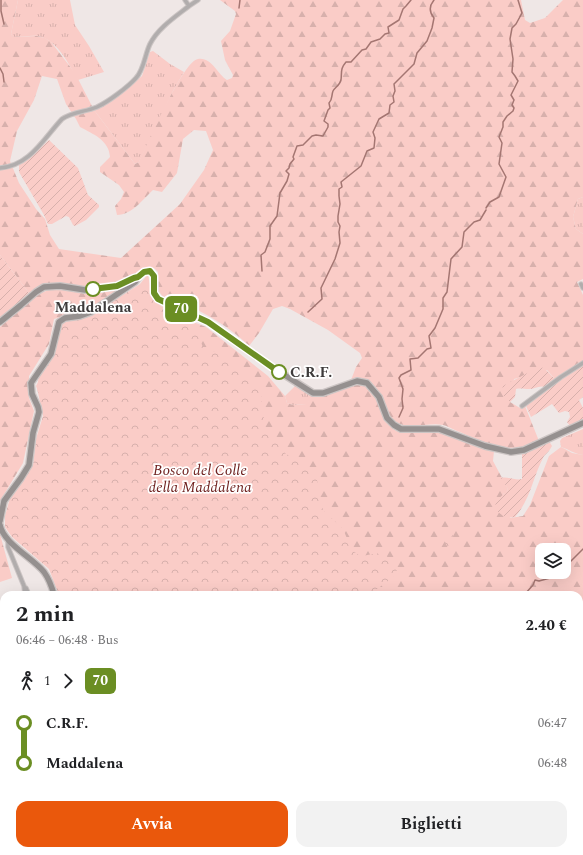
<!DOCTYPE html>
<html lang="it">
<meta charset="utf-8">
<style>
:root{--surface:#fff;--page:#f2f2f2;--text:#202124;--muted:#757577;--accent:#ea580c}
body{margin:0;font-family:Spectral,serif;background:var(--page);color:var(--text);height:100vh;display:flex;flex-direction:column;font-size:15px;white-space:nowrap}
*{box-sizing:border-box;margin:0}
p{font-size:13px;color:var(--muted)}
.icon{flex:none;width:22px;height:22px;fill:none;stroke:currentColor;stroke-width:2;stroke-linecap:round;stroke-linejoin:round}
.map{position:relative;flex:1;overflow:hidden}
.sheet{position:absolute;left:0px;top:591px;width:583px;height:264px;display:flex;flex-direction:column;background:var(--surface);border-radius:12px 12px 0 0;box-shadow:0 4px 16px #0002}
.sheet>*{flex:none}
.badge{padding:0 8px;border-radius:6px;font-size:14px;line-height:26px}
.fabs{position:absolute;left:535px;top:543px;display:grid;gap:8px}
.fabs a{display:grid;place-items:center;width:36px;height:36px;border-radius:8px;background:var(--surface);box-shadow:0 4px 16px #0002;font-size:20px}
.map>.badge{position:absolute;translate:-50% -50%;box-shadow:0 0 0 2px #fff}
.legs{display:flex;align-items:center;gap:6px;height:44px;padding:0 16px;font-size:13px}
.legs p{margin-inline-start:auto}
.summary{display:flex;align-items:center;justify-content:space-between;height:68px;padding:0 16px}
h1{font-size:22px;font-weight:700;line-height:30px}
.button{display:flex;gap:8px;margin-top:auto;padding:8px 16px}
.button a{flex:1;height:46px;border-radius:12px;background:var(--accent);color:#fff;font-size:16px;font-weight:700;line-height:46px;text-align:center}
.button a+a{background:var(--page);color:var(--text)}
ul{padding:0 16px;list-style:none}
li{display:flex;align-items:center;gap:14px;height:40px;font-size:15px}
li i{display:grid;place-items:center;width:6px;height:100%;margin:0 5px;background:currentColor}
li i::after{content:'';width:10px;height:10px;margin:-5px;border:3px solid;border-radius:50%;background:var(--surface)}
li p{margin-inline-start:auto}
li:first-child i{background:linear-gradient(#0000 50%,currentColor 0)}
li:last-child i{background:linear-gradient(currentColor 50%,#0000 0)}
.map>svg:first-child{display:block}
.grass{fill:url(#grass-tufts)}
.forest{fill:url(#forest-firs);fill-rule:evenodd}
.park{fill:url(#park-crowns)}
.garden{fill:url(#garden-furrows)}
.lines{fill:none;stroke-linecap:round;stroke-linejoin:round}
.stream{stroke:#a47672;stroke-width:1.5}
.street-casing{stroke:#ccc5c4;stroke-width:5.5}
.secondary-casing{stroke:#ccc5c4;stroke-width:8}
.street{stroke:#b1adad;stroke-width:3.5}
.secondary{stroke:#95908f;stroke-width:5.5}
.line-1-casing{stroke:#fff;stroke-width:9}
.line-1{stroke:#6b8e23;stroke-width:6}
.stop-1-dot{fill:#fff;stroke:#6b8e23;stroke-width:2}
.labels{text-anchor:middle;stroke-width:3.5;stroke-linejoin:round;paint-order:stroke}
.stop-label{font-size:15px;font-weight:bold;fill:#3e3b3b;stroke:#fff}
.park-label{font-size:15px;font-style:italic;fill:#702321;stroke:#fff}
</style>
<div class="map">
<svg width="583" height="855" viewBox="0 0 583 855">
<defs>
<pattern id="grass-tufts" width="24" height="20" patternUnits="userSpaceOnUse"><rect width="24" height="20" fill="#faccc7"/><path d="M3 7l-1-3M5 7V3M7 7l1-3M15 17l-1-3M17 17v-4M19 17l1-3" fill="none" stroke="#d7b0ac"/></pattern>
<pattern id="forest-firs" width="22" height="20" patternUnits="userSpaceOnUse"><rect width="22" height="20" fill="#faccc7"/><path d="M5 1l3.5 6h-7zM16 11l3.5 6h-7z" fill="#d7b0ac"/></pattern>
<pattern id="park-crowns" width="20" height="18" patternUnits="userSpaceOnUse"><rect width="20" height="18" fill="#faccc7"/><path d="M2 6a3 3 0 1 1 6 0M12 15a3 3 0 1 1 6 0" fill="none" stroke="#d7b0ac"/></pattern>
<pattern id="garden-furrows" width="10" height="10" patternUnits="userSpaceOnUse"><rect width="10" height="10" fill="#faccc7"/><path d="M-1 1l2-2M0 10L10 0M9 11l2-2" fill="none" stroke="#d7b0ac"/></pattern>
</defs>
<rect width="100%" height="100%" fill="#efe7e6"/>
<path class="grass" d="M18 0H70L75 25 89 46 104 72 78 80C69 65 58 40 38 36 31 35 21 37 13 37L11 34Z
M153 51 170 64 184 72 173 91 139 162 135 164 94 110 122 93 142 76 150 52Z
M583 197V234L576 229 573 217 578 199Z
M295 386 313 395 307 404 293 405 287 403 285 396Z
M583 429V455C574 454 569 449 561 447L560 441 562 438Z"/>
<path class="forest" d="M0 0H18L11 34 13 37 37 36 45 38 51 42 75 73 94 110 135 164 139 162C147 145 183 61 198 59 212 57 217 74 227 80L232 78 233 75 225 60 221 41 230 31 236 14 235 11 220 0H521L525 20 530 23 545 18 563 0H583V197L578 199 573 217 576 229 583 234V279L577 282 583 295V362L555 379 547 370 514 379 510 402 520 408 525 406 539 441C532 444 525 448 519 449 499 451 477 439 460 432 454 430 448 426 443 425 428 422 407 431 395 421 383 413 386 395 371 383 365 378 359 378 351 380L356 367 362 358 360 353 328 330 290 309 282 306 273 309 259 333 249 346C230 327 206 313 182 303 175 301 164 300 160 293 156 288 158 278 158 272L154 268 148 267 117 283 88 288 74 286 63 283 44 284 29 293 0 255ZM42 76 57 79 66 104 76 119 80 127C93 134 109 140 110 157L100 167V172L119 185 124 192 121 199 115 206 117 215C132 215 143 199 153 190L162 192 177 173 183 139 194 130 206 131 213 150 204 170 180 204 121 258 59 249 50 235 45 219 36 209 19 183 10 161 17 131 34 100Z
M130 282 92 308 54 319 49 344 29 376V398L34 411 23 463 0 501V327C15 314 30 296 49 290 60 286 85 294 98 293 110 292 120 287 130 282Z
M113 305 163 310 206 327 268 376 285 396 287 403 293 405 306 404 313 395C330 399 351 379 366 386 382 393 380 418 393 429 403 437 421 430 432 431 440 431 446 435 453 437 466 442 480 446 494 451L493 461 508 489 506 493 503 494 510 518 523 516 530 505 549 456 561 447 565 449 572 453 583 455V855H0V783L4 790V851H579V595H64L38 466 44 407 36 386 54 354 61 325ZM542 550H564V572H542Z
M0 534 12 578 0 582Z"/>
<path class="park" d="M148 274 152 296 161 306 189 318 207 355 214 351 248 371 260 387 265 428 286 454 316 471 320 504 324 511 343 529 352 550 360 556C382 553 382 549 397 567L396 575 369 595H59L49 569 12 537 5 527V516L10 498 33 465 36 439 43 416 37 388 39 375 55 354 61 325 65 322 83 318 98 311 140 284Z
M451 532 457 545 448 548 442 536Z
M160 851H448V855H160Z"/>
<path class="garden" d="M49 140 78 168 88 195 99 205V207L86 220 75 226 73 225 69 217 66 216 52 224H48L44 215 19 172V165L29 159Z
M0 255 29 293 28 297 0 319Z
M583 364V397L579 400 583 408V421L570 426 567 422 570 417 569 412 565 411 559 413 552 404 531 417 526 406 528 403 549 386Z
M539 367 544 368 555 379 545 387C539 385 535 389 529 389 524 389 520 388 516 389L515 397 510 402C504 397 501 393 503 386Z
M549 441 552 446C550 450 547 453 544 456 533 476 531 499 515 517L506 518 494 509 497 500 507 491 508 489 501 478C508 476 515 481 522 479V453Z"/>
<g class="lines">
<path class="stream" d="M1 0V11L4 24
M239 8 240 0
M0 68 3 74 4 82
M486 208 490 202 499 197 506 177 499 164 502 143 499 137 503 127V122L507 116 513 111 514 108 512 105 514 100 511 95 518 81 515 76 512 72 513 59 510 39 512 28 516 24 522 13 518 0
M262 271 261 255 265 252 270 239V226L277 216 280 193 287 181 289 174 286 171 289 168 290 164 294 159 293 157 297 146 303 145 312 136 316 135 323 136 328 127V124L324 121 328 110 330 108 329 103C333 99 331 96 333 91 335 87 340 85 341 80 342 72 340 69 346 62H351L362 50 366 49 371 42 380 39 385 34 389 33 388 27 399 20 403 9 406 6 411 0
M308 312 322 299 321 288 335 259 340 243 339 232 340 226 338 222V216L340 204 339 196V189L342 187 341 182 361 166 367 151 374 148 375 138 373 132 379 119 389 113 390 105 394 102 393 96 395 91 394 84 414 64 417 53 427 41 432 28 434 18C429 12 429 6 434 0
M399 417 403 408 402 399 403 389 399 378 401 375 411 370 410 359 418 358 427 349 431 348 429 336 435 328 443 309V298L447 292 451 259 462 247 464 232 474 222 480 220 486 210
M564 565 569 563 583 549
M525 594 533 585 535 580 539 581 550 578 551 572"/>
<defs>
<path id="street" d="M189 6 198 0
M0 168C30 166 44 138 62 119 72 112 85 112 97 107 108 102 128 87 136 78 144 70 145 54 150 44 158 28 175 17 189 6L185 0
M581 284 583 288
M522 406 561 377 583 363
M8 541V547L24 586 25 595
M26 588 29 595
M0 720 4 717"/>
<path id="secondary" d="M0 322 21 305 36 292 44 287 60 286 85 290 114 287 133 278 139 277 144 272 150 271 154 276 155 293 158 299 208 322 264 362 313 393H323L357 381 367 383 379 397 387 418 394 425 401 429H439L485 446 511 452 524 450 583 423
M0 521 4 501 21 478 29 465 33 433 39 412 38 407 32 394 31 383 51 354 59 322 65 318 80 316 91 312 135 282 139 277
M0 525C3 543 33 558 44 572 49 579 52 587 54 595
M156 851V855"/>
</defs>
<use href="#street" class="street-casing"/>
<use href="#secondary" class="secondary-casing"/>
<use href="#street" class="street"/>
<use href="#secondary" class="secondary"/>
</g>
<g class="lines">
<defs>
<path id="line-1" d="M93 289 117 286 134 278 138 277 144 272 150 271 154 276V293L158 299 208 322 279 372"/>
</defs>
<use href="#line-1" class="line-1-casing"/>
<use href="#line-1" class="line-1"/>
</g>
<g class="stop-1-dot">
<circle cx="93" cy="289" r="7"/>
<circle cx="279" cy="372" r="7"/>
</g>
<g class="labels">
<g class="stop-label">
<text x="93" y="312">Maddalena</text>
<text x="290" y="377" text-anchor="start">C.R.F.</text>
</g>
<g class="park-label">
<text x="200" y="475">Bosco del Colle<tspan x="200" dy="17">della Maddalena</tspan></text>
</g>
</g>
</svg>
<div class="fabs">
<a><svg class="icon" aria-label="layers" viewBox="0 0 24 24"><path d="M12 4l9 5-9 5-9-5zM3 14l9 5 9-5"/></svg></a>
</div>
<b class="badge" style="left:181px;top:309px;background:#6b8e23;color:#fff">70</b>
<section class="sheet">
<div class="summary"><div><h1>2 min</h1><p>06:46 – 06:48 · Bus</p></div><b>2.40 €</b></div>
<div class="legs"><svg class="icon" aria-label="walk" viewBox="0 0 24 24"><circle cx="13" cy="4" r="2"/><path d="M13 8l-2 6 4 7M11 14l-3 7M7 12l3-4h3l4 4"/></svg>1<svg class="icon" aria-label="forward" viewBox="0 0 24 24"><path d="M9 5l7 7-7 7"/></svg><b class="badge" style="background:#6b8e23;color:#fff">70</b></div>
<ul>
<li><i style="color:#6b8e23"></i><b>C.R.F.</b><p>06:47</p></li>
<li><i style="color:#6b8e23"></i><b>Maddalena</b><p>06:48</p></li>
</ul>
<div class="button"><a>Avvia</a><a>Biglietti</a></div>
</section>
</div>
